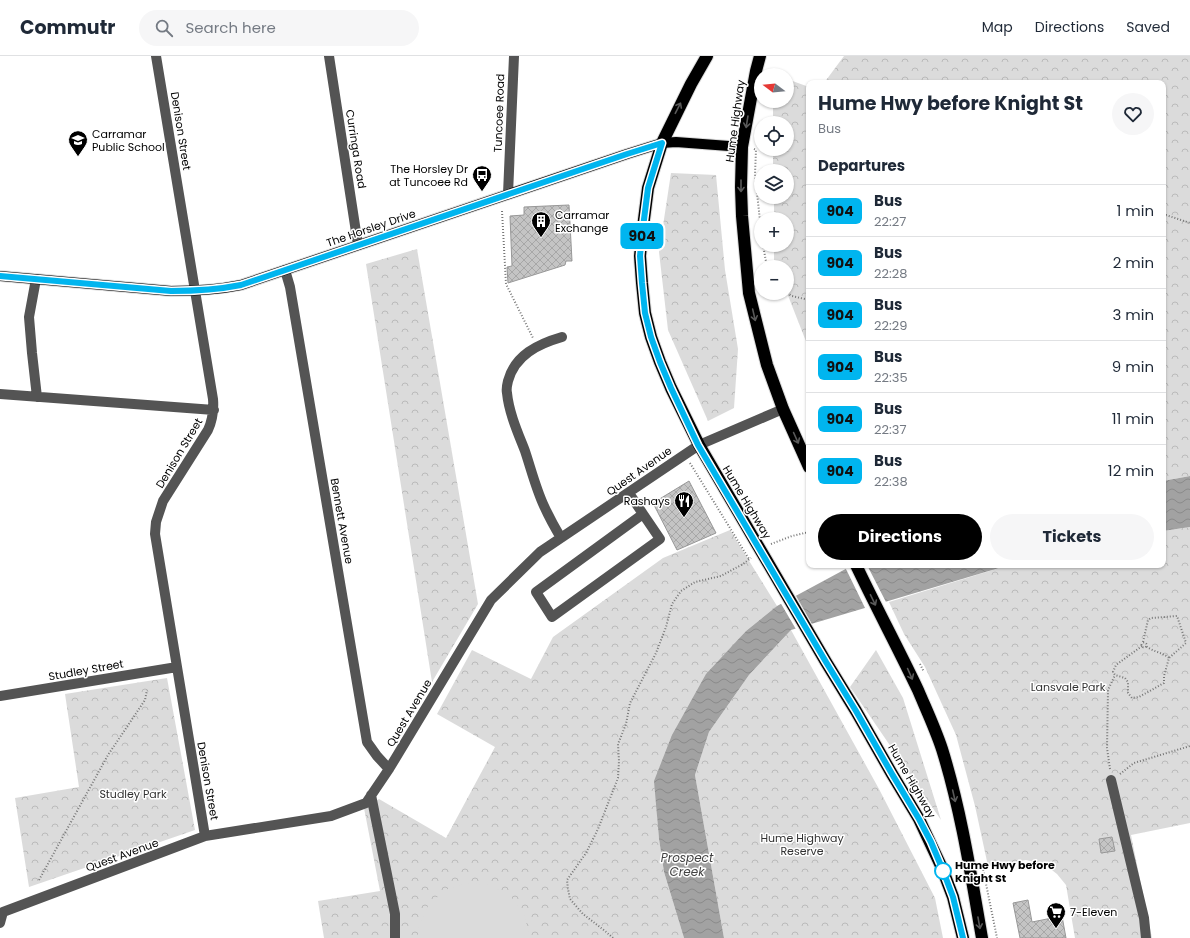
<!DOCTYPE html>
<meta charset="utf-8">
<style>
:root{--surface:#fff;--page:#f6f6f7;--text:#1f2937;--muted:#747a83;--line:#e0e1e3;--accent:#000}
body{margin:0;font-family:Poppins,sans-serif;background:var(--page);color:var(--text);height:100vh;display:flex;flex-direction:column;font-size:15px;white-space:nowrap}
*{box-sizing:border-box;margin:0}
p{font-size:13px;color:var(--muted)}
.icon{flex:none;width:22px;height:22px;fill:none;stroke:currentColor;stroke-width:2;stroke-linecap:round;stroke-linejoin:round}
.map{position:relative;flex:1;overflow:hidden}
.side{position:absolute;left:806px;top:24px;width:360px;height:488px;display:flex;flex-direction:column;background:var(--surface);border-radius:8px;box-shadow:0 1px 3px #0004}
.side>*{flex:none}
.badge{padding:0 8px;border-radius:6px;font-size:14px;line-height:26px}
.needle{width:26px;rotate:286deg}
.controls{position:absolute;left:754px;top:12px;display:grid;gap:8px}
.controls a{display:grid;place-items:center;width:40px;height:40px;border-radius:50%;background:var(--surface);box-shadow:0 1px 3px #0004;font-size:20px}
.map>.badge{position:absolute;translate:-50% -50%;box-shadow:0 0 0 2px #fff}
h2{padding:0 12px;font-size:15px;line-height:36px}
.round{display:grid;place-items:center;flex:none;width:42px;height:42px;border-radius:21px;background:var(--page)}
.head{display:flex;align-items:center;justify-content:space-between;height:68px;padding:0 12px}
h1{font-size:19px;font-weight:700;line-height:30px}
.action{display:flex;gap:8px;margin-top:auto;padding:8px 12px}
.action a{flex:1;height:46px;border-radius:24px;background:var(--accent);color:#fff;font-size:16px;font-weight:700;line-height:46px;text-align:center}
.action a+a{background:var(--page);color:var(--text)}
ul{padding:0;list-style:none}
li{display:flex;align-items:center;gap:12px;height:52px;padding:0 12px;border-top:1px solid var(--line)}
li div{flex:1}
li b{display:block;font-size:15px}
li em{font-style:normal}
li .badge{min-width:44px;font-weight:700;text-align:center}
header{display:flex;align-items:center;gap:24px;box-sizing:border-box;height:56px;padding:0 20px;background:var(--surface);border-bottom:1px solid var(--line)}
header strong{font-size:19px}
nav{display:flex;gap:22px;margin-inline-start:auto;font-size:14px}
.search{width:280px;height:36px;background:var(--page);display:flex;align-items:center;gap:10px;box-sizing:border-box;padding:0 14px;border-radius:22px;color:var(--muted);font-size:15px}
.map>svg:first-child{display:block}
.forest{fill:url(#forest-crowns)}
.pitch{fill:#dbdbdb}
.water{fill:url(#water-waves)}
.pier{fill:#fff}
.building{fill:url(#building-cross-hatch);stroke:#989898}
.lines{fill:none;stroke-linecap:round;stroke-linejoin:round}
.major-casing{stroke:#dbdbdb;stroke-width:12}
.highway-casing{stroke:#dbdbdb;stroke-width:14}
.path{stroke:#767676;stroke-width:2;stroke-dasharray:1 2;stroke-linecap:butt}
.minor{stroke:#545454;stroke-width:10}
.major{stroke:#000;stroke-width:10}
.highway{stroke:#000;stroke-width:12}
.oneway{stroke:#595959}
.line-casing{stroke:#fff;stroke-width:9}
.line{stroke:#00b5ef;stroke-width:6}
.stop-dot{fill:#fff;stroke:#00b5ef;stroke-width:2}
.labels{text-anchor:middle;stroke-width:3;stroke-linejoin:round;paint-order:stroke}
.street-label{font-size:11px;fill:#000;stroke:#fff}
.poi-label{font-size:11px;fill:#000;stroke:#fff;text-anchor:start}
.park-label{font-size:11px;fill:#323232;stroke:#fff}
.stop-label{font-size:11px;font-weight:bold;fill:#000;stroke:#fff;text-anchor:start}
.water-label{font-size:12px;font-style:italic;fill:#434343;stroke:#fff}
</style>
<header>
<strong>Commutr</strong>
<div class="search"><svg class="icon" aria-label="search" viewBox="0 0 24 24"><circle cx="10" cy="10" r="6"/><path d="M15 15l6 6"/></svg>Search here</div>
<nav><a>Map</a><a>Directions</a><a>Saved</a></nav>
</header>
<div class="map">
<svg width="1190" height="882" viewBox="0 0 1190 882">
<defs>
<pattern id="forest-crowns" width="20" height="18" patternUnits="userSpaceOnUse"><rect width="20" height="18" fill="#dbdbdb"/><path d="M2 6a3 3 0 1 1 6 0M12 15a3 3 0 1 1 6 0" fill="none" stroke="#bababa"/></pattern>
<pattern id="water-waves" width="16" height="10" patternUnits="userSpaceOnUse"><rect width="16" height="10" fill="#a2a2a2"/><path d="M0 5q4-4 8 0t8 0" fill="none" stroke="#8a8a8a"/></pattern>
<pattern id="building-cross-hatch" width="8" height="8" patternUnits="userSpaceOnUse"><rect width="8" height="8" fill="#c4c4c4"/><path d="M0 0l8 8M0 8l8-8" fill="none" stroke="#a7a7a7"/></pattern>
</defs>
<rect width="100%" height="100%" fill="#fff"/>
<path class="forest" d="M844 0H1190V420L1163 425V27H824Z
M787 23 809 31V293L787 237V211H777L774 204V189H787V163H774V141H787V115H773V93H787V67H773V45H787Z
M671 117 716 119 725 214 738 293 734 352 708 365 668 274 659 196Z
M417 193 478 548 432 626 366 208Z
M1190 471V767L1131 779 1152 882H1075L1066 829 1057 818 1044 808 1026 804 988 810 975 750 956 679 925 611 904 578 889 546 1009 509H1163V475Z
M730 474 777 550 746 575 730 593 657 757 659 783 664 816 684 882H324L318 845 380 835 364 752 379 743 446 782 495 691 437 658 472 594 531 623 553 581 663 502Z
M791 574 879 733 935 842 943 882H724L695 719 709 676 749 619Z
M876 594 903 642 941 764 850 631Z
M167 622 195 774 29 831 15 742 79 731 65 638Z"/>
<path class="pitch" d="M467 827 489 829 510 840 524 858 529 878V882H418V872L428 850 445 834Z"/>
<path class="water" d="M1190 420V471L1163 475V425Z
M853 509H1009L791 574 749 619 709 676 695 719 724 882H684L664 816 659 783 654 725 672 679 706 618 746 575 777 550Z"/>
<path class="pier" d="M849 509H867L887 548 866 554 845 511Z
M795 538 813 570 797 575 780 546Z"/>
<path class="building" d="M569 149 572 205H566L565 209 508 227 507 211 512 210 510 160 524 159V151Z
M689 425 716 477 677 494 653 447Z
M1112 781 1115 795 1101 797 1099 783Z
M1028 844 1032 866 1062 860 1066 882H1020L1013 847Z"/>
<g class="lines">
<defs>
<path id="major" d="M0 220 171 235C195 235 217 234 241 229L627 98 662 87 676 86 742 91"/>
<path id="highway" d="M707 0 691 28 662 87 648 132 642 179 640 200 642 227 645 257 651 281 660 306 671 332 699 389 826 606 856 655 892 718 919 763 942 812 953 841 963 882
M760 0 756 15 742 91 741 131 742 160 749 237 767 309 783 353 809 411
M856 509C876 551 898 592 918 634 926 653 935 672 942 693 961 754 971 819 982 882"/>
</defs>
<use href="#major" class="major-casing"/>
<use href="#highway" class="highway-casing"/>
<path class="path" d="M754 93 756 94 755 118 761 174
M502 155 506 228 533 282
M1163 158 1190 167
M763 189 767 211
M787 237 792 240 809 244
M690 407 749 503
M809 427 807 428 809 433
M771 488 792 480 809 476
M1143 586 1148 564 1151 562 1177 560 1186 587 1169 602
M1141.5 589a2.5 2.5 0 1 1 5 0a2.5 2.5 0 1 1-5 0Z
M1142 590 1116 609 1113 616 1115 619 1125 622 1128 626V637L1132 642 1139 641 1164 627V620L1169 602C1162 596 1153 596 1146 590
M920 608 924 616
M1110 713 1107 692 1108 634 1115 619
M1120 718 1134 707 1190 690
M982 808 997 882
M39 824 108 699 145 644 147 634
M613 882 605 875 583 858 570 843 568 833 567 824 586 797 598 773 618 722 619 705 618 688 626 668 630 647 656 597 666 571 672 548 681 535 695 526 721 520 743 508 751 502"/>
<path class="minor" d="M156 0 213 343C214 355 213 363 208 374L163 445 156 466 155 478 205 780
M329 0 358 189
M508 138 514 0
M285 214 290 231 367 686 377 700 389 713
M36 223 29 261 32 297 37 341
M0 338 214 354
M629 437 643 458
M643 458 660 483 552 561 536 536Z
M561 482C555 472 549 461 544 450 536 433 531 413 525 395 518 377 509 357 507 337 506 333 507 329 508 325 515 299 538 288 562 281
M0 640 177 611
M1111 724 1144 862 1146 882
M371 739 395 858V882
M0 867 3 856 205 780 331 760 366 747 389 713 491 544 540 496 699 389 783 353"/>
<use href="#major" class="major"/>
<use href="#highway" class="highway"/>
</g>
<defs><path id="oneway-shaft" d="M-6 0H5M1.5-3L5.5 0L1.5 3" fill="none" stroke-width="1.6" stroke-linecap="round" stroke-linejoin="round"/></defs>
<g class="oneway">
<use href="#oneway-shaft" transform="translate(678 52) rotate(-63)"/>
<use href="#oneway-shaft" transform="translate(747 66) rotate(99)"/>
<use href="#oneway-shaft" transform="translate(741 130) rotate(90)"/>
<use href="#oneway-shaft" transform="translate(754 259) rotate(77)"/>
<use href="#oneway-shaft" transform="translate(796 382) rotate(66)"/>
<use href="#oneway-shaft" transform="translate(873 544) rotate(64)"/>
<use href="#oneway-shaft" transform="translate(910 618) rotate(66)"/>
<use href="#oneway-shaft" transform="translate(954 740) rotate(77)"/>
<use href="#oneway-shaft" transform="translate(979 867) rotate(80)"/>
</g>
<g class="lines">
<defs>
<path id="line" d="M0 220 171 235C196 235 216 234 241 229L627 98 662 87 648 132 642 179 640 200 642 227 645 257 651 281 660 306 671 332 698 389 826 606 856 655 892 718 919 763 931 786 942 812 953 841 963 882"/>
</defs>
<use href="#line" class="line-casing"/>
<use href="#line" class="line"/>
</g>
<defs>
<symbol id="school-pin" viewBox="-11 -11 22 30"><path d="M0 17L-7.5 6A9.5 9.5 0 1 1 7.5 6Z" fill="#000" stroke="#fff"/><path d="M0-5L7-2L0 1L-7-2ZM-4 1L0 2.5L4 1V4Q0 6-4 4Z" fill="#fff"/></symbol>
<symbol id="bus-pin" viewBox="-11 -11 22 30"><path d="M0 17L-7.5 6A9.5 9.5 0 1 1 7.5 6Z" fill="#000" stroke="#fff"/><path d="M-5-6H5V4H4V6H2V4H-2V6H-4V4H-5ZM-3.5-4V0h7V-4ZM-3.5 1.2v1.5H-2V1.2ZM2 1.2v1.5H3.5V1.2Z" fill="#fff"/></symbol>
<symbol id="building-pin" viewBox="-11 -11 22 30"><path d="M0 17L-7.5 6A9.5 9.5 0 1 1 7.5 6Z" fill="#000" stroke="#fff"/><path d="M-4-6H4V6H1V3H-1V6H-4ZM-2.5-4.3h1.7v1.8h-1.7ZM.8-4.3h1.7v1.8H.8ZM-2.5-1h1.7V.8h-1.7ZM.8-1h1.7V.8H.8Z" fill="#fff"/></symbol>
<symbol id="restaurant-pin" viewBox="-11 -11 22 30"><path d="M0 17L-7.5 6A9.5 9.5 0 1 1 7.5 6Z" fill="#000" stroke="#fff"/><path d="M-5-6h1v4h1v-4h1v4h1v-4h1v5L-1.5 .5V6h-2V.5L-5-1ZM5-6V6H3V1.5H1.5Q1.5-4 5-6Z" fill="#fff"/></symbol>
<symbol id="supermarket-pin" viewBox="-11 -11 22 30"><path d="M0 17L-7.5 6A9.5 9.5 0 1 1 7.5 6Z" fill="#000" stroke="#fff"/><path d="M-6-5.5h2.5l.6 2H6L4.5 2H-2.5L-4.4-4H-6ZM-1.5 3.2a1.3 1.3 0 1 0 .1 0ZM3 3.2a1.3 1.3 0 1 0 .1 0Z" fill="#fff"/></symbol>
</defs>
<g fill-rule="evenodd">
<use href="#school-pin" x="67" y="73" width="22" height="30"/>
<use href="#bus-pin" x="471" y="108" width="22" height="30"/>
<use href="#building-pin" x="530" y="154" width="22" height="30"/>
<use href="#restaurant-pin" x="673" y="434" width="22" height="30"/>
<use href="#supermarket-pin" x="1045" y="845" width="22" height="30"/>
</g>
<circle class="stop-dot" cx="943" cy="815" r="8"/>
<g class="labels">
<g class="street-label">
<text transform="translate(499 57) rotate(-88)" y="4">Tuncoee Road</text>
<text transform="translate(735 65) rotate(-82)" y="4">Hume Highway</text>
<text transform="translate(181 75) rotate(81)" y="4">Denison Street</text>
<text transform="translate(356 93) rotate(81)" y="4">Curringa Road</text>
<text transform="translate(371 172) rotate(-19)" y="4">The Horsley Drive</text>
<text transform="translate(179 397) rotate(-59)" y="4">Denison Street</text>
<text transform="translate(639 415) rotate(-35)" y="4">Quest Avenue</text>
<text transform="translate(747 446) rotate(59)" y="4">Hume Highway</text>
<text transform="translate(342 465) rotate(80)" y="4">Bennett Avenue</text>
<text transform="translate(86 614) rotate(-10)" y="4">Studley Street</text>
<text transform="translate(409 657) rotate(-59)" y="4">Quest Avenue</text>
<text transform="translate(208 725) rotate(80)" y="4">Denison Street</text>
<text transform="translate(912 725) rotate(60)" y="4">Hume Highway</text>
<text transform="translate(122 799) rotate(-20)" y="4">Quest Avenue</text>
</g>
<g class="poi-label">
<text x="92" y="82">Carramar<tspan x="92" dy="13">Public School</tspan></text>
<text x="468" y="117" text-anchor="end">The Horsley Dr<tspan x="468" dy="13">at Tuncoee Rd</tspan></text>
<text x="555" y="163">Carramar<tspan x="555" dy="13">Exchange</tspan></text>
<text x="670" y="449" text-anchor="end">Rashays</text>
<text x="1070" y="860">7-Eleven</text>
</g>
<g class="park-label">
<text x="1068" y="635">Lansvale Park</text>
<text x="133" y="742">Studley Park</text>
<text x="802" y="786">Hume Highway<tspan x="802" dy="13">Reserve</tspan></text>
</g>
<g class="stop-label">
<text x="955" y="813">Hume Hwy before<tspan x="955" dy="13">Knight St</tspan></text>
</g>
<g class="water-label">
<text x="687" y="806">Prospect<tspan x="687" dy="14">Creek</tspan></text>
</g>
</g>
</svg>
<div class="controls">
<a><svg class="needle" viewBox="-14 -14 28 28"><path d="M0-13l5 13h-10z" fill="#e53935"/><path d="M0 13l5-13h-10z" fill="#747a83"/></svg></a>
<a><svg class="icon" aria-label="locate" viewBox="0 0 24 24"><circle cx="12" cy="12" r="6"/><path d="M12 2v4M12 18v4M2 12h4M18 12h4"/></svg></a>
<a><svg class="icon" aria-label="layers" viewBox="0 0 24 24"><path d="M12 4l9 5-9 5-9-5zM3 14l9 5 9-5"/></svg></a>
<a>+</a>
<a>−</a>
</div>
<b class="badge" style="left:642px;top:180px;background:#00b5ef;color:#111">904</b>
<section class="side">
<div class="head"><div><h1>Hume Hwy before Knight St</h1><p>Bus</p></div><a class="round"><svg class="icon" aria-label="heart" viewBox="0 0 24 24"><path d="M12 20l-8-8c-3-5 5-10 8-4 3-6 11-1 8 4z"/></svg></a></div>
<h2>Departures</h2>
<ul>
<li><span class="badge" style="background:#00b5ef;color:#111">904</span><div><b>Bus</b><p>22:27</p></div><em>1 min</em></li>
<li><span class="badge" style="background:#00b5ef;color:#111">904</span><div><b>Bus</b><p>22:28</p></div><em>2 min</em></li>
<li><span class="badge" style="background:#00b5ef;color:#111">904</span><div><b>Bus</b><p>22:29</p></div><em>3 min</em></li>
<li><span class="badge" style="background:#00b5ef;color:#111">904</span><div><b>Bus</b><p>22:35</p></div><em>9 min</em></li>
<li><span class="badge" style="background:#00b5ef;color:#111">904</span><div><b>Bus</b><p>22:37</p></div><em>11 min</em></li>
<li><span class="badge" style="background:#00b5ef;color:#111">904</span><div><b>Bus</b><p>22:38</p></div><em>12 min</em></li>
</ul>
<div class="action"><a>Directions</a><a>Tickets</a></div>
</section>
</div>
